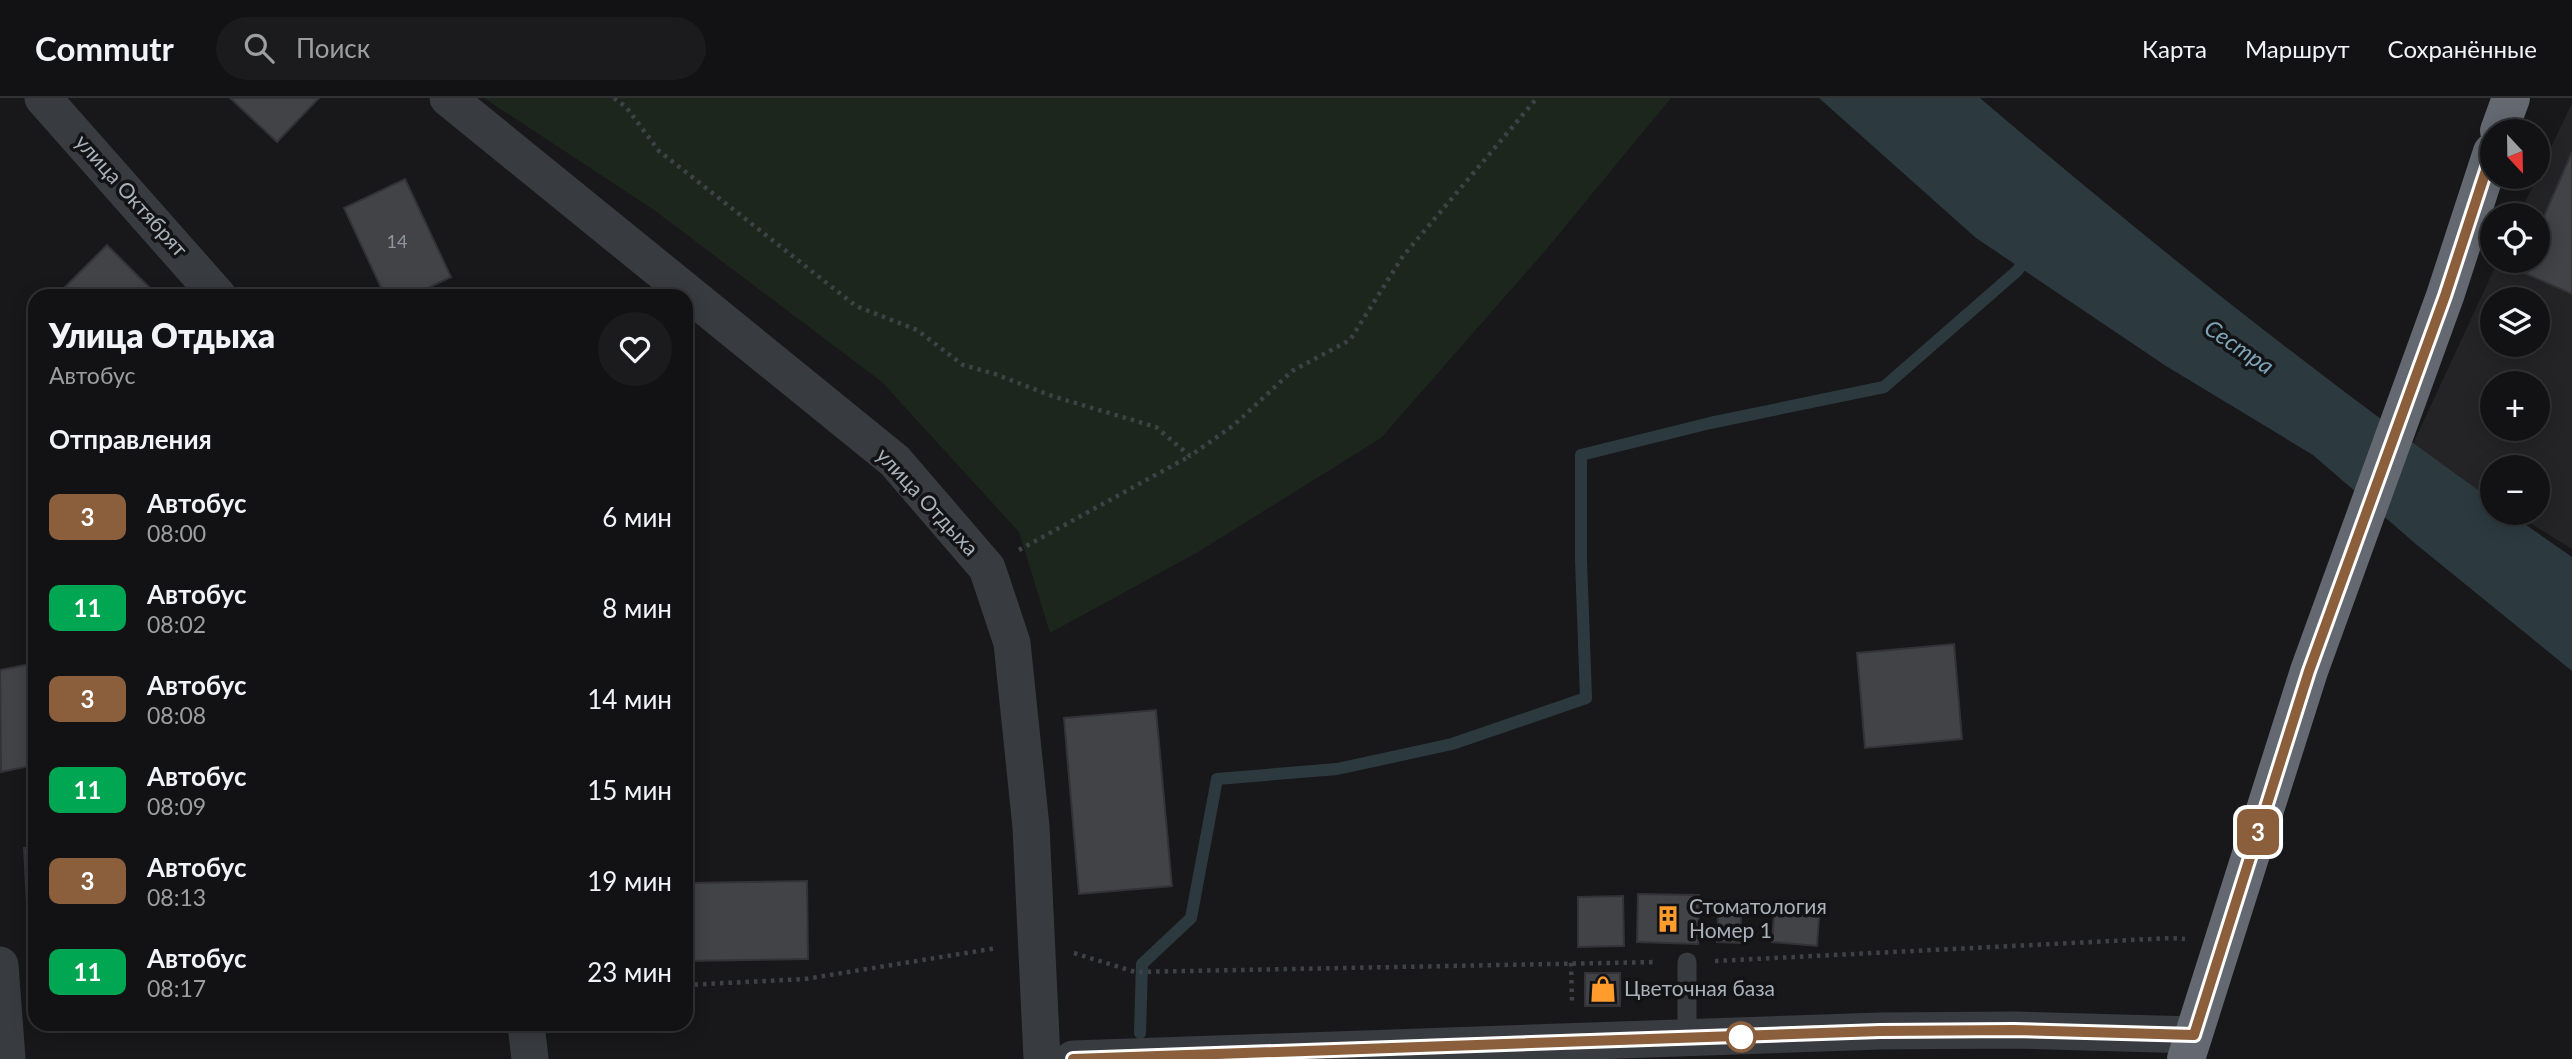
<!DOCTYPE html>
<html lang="ru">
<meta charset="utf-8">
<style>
:root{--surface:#121214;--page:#1b1b1d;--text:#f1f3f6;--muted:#9c9ea0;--line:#313234}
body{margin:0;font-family:Lato,sans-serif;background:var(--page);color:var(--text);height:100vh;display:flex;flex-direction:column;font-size:26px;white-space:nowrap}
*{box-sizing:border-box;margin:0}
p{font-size:23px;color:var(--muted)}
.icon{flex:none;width:38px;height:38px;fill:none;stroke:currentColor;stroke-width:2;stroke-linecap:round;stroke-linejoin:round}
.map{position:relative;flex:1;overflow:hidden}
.side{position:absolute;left:28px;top:191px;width:665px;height:742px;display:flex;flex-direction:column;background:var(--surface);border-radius:21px;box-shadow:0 4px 18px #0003,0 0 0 2px var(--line)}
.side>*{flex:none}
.badge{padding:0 14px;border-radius:10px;font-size:24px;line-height:46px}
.needle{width:46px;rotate:158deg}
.controls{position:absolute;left:2480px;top:21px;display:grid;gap:14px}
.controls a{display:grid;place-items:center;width:70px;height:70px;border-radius:50%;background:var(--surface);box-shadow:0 4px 18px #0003,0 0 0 2px var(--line);font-size:35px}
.map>.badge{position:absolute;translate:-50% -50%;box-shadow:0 0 0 4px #fff}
h2{padding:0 21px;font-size:26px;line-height:63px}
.round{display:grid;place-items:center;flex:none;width:74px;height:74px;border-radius:37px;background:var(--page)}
.headline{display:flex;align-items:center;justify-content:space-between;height:119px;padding:0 21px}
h1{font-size:33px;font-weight:800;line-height:52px}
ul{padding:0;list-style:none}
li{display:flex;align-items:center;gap:21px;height:91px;padding:0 21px}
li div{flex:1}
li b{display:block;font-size:26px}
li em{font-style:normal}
li .badge{min-width:77px;font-weight:700;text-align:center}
header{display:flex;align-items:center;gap:42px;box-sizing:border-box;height:98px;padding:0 35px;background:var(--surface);border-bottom:2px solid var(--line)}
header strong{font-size:33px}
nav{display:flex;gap:38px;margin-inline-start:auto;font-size:24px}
.search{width:490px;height:63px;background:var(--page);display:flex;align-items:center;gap:18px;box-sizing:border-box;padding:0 24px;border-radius:38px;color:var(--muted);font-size:26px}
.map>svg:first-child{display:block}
.built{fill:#242427;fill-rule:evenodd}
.green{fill:#1d261d}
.water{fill:#2c3a40}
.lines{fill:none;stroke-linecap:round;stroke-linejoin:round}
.stream{stroke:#2c3a40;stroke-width:12}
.building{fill:#424347;stroke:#323237;stroke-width:2}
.path{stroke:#3e4247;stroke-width:4.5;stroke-dasharray:3.5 5;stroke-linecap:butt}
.lane{stroke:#383b40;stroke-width:19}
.street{stroke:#383b40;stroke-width:37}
.highway{stroke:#646971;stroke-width:38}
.line-casing{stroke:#fff;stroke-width:16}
.line{stroke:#8b5e3c;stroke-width:10}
.stop-dot{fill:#fff;stroke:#8b5e3c;stroke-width:3.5}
.labels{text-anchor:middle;stroke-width:7;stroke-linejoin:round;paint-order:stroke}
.number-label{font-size:18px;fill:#8f969e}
.street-label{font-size:21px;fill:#a9b1bb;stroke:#131315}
.poi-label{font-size:21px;fill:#a9b1bb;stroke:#131315;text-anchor:start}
.water-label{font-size:23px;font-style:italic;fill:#7da5b9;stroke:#131315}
</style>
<header>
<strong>Commutr</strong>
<div class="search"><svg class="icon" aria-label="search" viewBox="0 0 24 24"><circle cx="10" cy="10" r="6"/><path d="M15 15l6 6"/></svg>Поиск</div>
<nav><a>Карта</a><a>Маршрут</a><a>Сохранённые</a></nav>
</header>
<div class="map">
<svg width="2572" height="961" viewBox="0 0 2572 961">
<rect width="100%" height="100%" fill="#18181a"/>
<path class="built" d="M2572 5V451L2514 415H2538V369H2492V401L2411 350 2498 163H2538V117H2519ZM2492 201H2538V247H2492ZM2492 285H2538V331H2492Z"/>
<path class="green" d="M484 0H1671L1544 154 1381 340 1198 454 1050 535 1019 434 882 284 654 112Z"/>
<path class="water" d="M1819 0H1980C2145 141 2315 276 2492 402V415H2509L2572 459V573L2417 447 2313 357 2166 268 1976 140Z"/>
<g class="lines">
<path class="stream" d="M1140 935 1142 866 1191 820 1217 681 1337 671 1452 646 1586 600 1581 462V357L1710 325 1884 289 2017 173 2029 157"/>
</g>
<path class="building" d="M230 0H319L277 44Z
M2572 54V196L2520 173 2524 163H2538V132Z
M405 81 451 179 411 198H385L344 110Z
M107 147 156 196 154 198H56Z
M1954 546 1962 641 1865 650 1857 555Z
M35 565V667L1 674 0 572Z
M1156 612 1172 788 1079 796 1064 620Z
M24 750H35V843L29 844Z
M807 783 808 861 686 863V785Z
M1638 796 1699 797 1698 846 1637 844Z
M1623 798 1624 848 1578 849V799Z
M1775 803 1820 806 1817 848 1772 844Z
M1718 817H1741L1740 845 1717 844Z
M1585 875H1620V908H1585Z"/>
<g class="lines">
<path class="path" d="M614 0 626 9 659 53 856 208 917 232 963 267 995 276 1052 298 1156 329 1190 358 1234 327 1292 273 1350 242 1403 158 1537 0
M1019 452 1190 358
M1074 855 1135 874 1657 864
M1715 863 2171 840 2185 841
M1571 865 1572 906
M686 887 805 881 997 850"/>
<path class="lane" d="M1687 864V940"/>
<path class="street" d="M43 0 218 198
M448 0 895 363 987 470 1012 545 1031 729 1042 961
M0 867 7 961
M526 926 530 961
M1073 961 1880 933 2014 932 2194 937"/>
<path class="highway" d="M2499 33 2511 0
M2186 961 2309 573 2445 198 2492 54"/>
</g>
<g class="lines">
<defs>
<path id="line" d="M1073 961 1880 933 2014 932 2194 937 2309 573 2445 198 2492 54"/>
</defs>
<use href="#line" class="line-casing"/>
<use href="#line" class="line"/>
</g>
<defs>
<symbol id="building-bare" viewBox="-9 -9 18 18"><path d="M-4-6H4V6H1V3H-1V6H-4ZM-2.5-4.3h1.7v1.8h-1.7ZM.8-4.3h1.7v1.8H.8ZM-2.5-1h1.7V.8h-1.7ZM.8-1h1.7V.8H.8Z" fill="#ff9c2b" stroke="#131315" stroke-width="2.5" paint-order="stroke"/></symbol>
<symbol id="shop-bare" viewBox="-9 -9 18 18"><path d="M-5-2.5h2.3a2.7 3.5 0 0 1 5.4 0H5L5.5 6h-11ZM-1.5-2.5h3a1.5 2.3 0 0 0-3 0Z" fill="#ff9c2b" stroke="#131315" stroke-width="2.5" paint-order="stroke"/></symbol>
</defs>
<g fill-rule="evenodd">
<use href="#building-bare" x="1649" y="802" width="38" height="38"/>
<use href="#shop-bare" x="1584" y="872" width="38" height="38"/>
</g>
<circle class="stop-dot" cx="1741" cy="939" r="14"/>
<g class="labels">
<g class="number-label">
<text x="397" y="150">14</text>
</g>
<g class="street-label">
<text transform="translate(131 98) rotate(48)" y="7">улица Октябрят</text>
<text transform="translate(927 404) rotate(47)" y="7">улица Отдыха</text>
</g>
<g class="poi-label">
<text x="1689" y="816">Стоматология<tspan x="1689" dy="24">Номер 1</tspan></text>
<text x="1624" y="898">Цветочная база</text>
</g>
<g class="water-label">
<text transform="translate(2239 249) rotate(34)" y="8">Сестра</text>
</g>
</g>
</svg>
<div class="controls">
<a><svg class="needle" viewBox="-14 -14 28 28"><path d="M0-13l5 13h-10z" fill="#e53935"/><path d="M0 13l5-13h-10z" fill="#9c9ea0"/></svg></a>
<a><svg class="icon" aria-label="locate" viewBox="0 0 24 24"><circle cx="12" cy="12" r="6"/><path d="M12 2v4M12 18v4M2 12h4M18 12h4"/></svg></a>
<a><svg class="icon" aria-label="layers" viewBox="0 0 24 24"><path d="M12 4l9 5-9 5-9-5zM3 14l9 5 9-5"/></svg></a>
<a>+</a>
<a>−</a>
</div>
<b class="badge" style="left:2258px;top:734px;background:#8b5e3c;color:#fff">3</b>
<section class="side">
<div class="headline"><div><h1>Улица Отдыха</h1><p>Автобус</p></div><a class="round"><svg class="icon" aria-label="heart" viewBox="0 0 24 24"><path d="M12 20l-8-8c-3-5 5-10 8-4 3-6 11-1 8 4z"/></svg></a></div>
<h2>Отправления</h2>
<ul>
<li><span class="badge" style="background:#8b5e3c;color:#fff">3</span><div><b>Автобус</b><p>08:00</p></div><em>6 мин</em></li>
<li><span class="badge" style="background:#00a651;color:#fff">11</span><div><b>Автобус</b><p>08:02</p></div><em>8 мин</em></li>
<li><span class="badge" style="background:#8b5e3c;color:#fff">3</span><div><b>Автобус</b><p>08:08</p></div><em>14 мин</em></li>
<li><span class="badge" style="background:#00a651;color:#fff">11</span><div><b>Автобус</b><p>08:09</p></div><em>15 мин</em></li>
<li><span class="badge" style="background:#8b5e3c;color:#fff">3</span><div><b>Автобус</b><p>08:13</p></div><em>19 мин</em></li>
<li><span class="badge" style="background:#00a651;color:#fff">11</span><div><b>Автобус</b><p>08:17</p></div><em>23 мин</em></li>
</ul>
</section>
</div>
